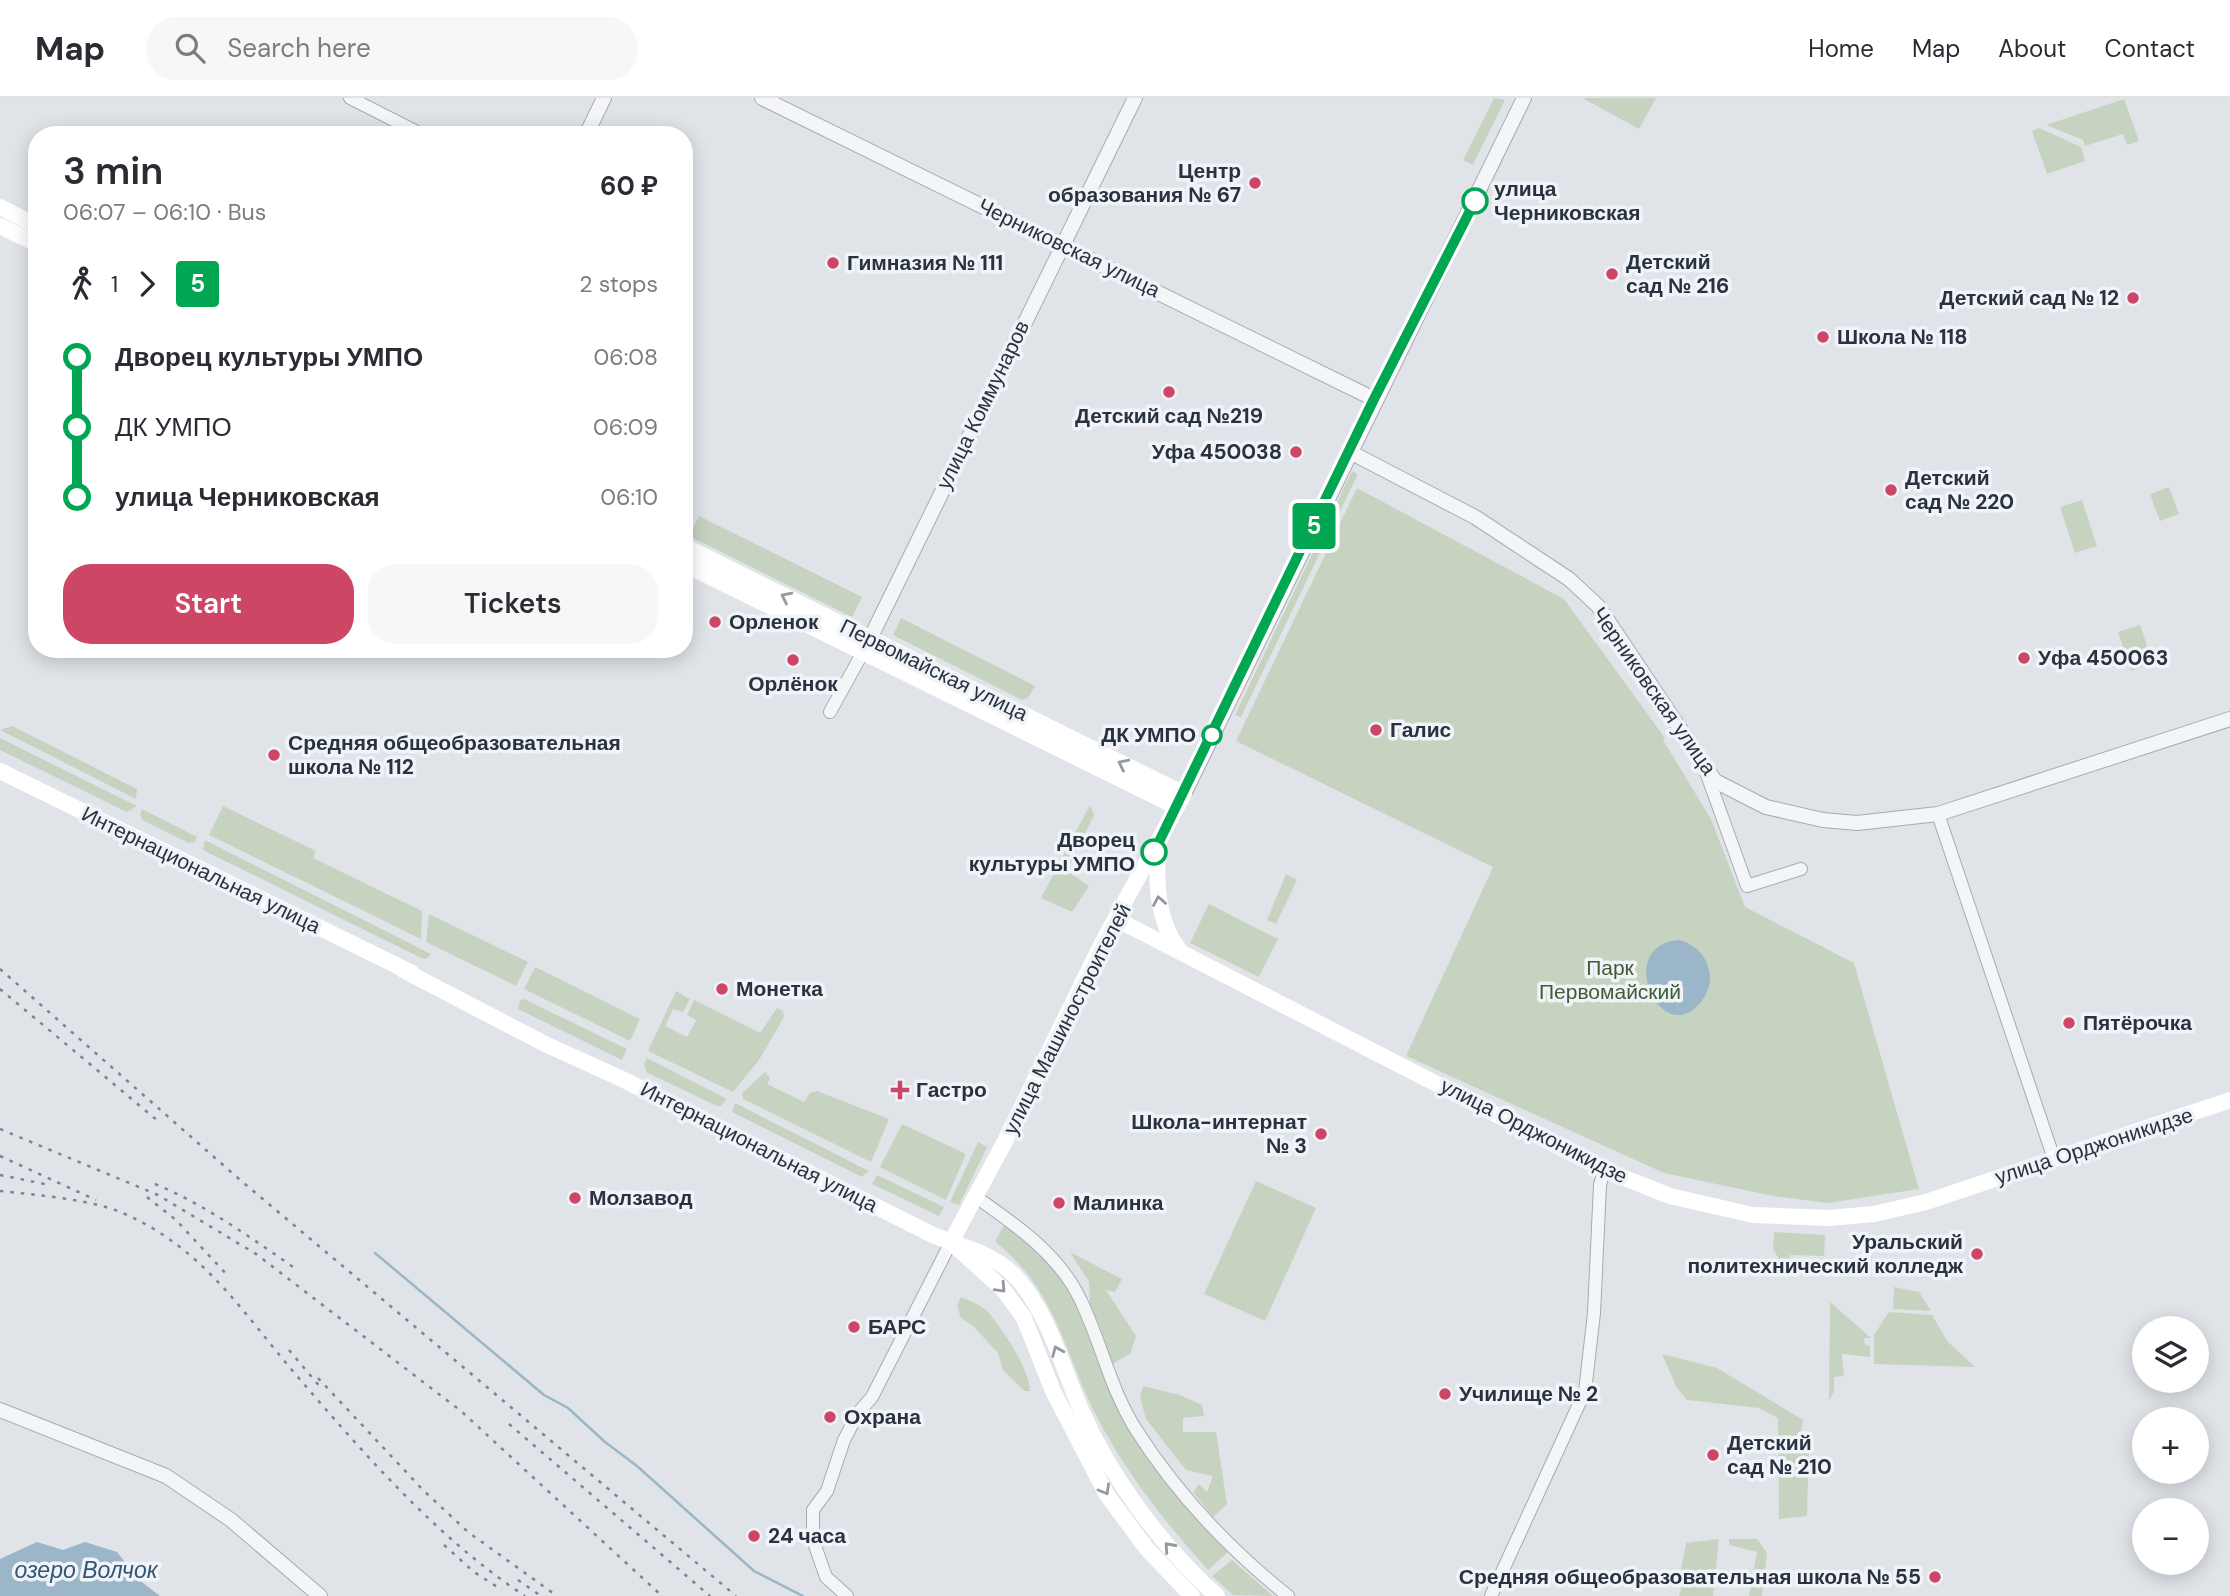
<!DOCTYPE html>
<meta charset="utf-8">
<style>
:root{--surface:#fff;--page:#f7f7f7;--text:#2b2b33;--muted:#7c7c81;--line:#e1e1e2;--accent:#cd4665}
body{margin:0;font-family:"DM Sans",sans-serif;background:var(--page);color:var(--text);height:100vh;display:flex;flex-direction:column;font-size:26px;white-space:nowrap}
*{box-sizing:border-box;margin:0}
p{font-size:23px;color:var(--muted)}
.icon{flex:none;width:38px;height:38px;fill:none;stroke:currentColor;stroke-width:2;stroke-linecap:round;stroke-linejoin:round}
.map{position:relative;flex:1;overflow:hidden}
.details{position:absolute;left:28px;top:28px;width:665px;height:532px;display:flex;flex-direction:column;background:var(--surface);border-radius:28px;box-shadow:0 4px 18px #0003}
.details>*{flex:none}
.badge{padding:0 14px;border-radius:5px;font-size:24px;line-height:46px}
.buttons{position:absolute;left:2132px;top:1218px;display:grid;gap:14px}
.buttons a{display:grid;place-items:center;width:77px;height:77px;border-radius:50%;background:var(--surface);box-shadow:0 4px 18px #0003;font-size:35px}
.map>.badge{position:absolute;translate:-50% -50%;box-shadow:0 0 0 4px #fff}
.legs{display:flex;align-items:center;gap:10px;height:77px;padding:0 35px;font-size:23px}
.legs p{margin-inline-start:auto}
.overview{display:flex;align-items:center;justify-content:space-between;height:119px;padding:0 35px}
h1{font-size:38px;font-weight:600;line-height:52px}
.primary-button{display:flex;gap:14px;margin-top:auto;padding:14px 35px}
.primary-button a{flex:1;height:80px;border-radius:28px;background:var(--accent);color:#fff;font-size:28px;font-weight:600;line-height:80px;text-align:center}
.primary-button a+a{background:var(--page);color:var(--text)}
ul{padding:0 35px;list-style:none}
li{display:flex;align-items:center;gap:24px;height:70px;font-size:26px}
li i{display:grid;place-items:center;width:10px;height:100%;margin:0 9px;background:currentColor}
li i::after{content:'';width:18px;height:18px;margin:-9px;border:5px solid;border-radius:50%;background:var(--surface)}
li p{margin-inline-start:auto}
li:first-child i{background:linear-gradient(#0000 50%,currentColor 0)}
li:last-child i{background:linear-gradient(currentColor 50%,#0000 0)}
header{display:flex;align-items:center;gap:42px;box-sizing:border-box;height:98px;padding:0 35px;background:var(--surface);border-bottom:2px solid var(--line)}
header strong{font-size:33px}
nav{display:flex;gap:38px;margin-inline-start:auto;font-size:24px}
.search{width:490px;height:63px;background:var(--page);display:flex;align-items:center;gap:18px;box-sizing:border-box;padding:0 24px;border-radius:28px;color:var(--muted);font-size:26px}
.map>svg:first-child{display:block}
.green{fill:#c7d3c1}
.water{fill:#9bb5c9}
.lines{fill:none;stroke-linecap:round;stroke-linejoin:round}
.stream{stroke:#9bb5c9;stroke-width:2.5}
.minor-casing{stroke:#a5abb3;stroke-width:14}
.tertiary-casing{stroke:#a5abb3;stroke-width:16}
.minor{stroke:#f3f5f7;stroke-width:12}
.tertiary{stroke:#f3f5f7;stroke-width:14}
.secondary{stroke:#fff;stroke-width:16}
.rail{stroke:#7a8593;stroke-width:2.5;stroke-dasharray:3.5 7;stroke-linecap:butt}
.oneway{stroke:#9499a0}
.line-1-casing{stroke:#fff;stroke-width:16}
.line-1{stroke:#00a651;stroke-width:10}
.poi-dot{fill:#cd4665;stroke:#f0f3f7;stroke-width:2.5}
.stop-1-dot{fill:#fff;stroke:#00a651;stroke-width:3.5}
.labels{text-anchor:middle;stroke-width:7;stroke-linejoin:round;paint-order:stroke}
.poi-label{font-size:21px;font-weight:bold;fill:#293340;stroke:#f0f3f7;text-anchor:start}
.stop-label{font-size:21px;font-weight:bold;fill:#293340;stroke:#f0f3f7;text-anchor:end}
.street-label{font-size:21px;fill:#293340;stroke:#f0f3f7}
.park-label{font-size:21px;fill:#405c36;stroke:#f0f3f7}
.water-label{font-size:23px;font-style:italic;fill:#335674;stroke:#f0f3f7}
</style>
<header>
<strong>Map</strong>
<div class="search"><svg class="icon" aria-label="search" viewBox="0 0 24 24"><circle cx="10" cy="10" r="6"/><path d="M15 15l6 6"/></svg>Search here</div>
<nav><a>Home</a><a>Map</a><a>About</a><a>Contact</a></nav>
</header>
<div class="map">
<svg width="2230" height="1498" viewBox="0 0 2230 1498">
<rect width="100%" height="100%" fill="#e0e4e9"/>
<path class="green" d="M1494 0 1505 2 1473 67 1463 62Z
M1656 0 1639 31 1584 1 1585 0Z
M2124 1 2139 43 2127 47 2123 36 2085 48 2083 42 2046 27Z
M2039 30 2081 49 2085 63 2047 76 2032 33Z
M1352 373 1358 376 1241 619 1235 617Z
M2169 389 2179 416 2160 423 2150 396Z
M1357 390 1564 501 1665 640 1663 642 1711 721 1745 809 1854 865 1919 1091 1828 1105 1773 1098 1664 1075 1406 958 1493 769 1236 643Z
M2082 402 2097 448 2075 455 2060 409Z
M699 418 862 499 852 519 689 438Z
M901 520 1035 588 1028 600 1022 602 893 537Z
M2140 527 2153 565 2131 573 2118 534Z
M12 628 137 691 136 701 0 632Z
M0 640 137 708 127 714 0 652Z
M1090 707 1094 717 1067 773 1089 788 1072 814 1041 800Z
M223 708 316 753 313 760 422 813 421 841 209 737Z
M142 711 197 739 195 744 188 745 142 722 140 717Z
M205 742 431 856 426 861 421 860 203 752Z
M1286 776 1297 782 1276 826 1267 822Z
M1209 806 1278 841 1259 879 1190 845Z
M429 816 528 864 516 888 426 844Z
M535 869 640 921 630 943 524 891Z
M676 893 690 901 683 914 673 911 665 928 687 939 696 922 687 917 694 902 760 935 777 910 783 913 784 919 759 962 733 994 648 953Z
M524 901 627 951 622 962 518 911 520 902Z
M647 960 727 1001 721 1008H717L646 974 644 966Z
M765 974 770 980 767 986 804 1004 810 995 817 993 889 1021 871 1064 743 1001 742 995Z
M735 1005 869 1073 862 1079 732 1014Z
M902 1026 966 1056 946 1102 880 1069Z
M978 1044 987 1049 959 1107 950 1104Z
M877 1077 944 1109 939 1118 872 1086Z
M1256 1083 1316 1110 1265 1223 1204 1196Z
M1005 1125 1022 1136 1065 1182 1102 1271 1189 1410 1228 1454 1208 1472C1166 1425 1128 1378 1098 1321 1064 1256 1057 1192 995 1144Z
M1774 1134 1825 1137 1824 1158 1790 1157 1789 1178 1773 1151Z
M1070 1154 1122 1181 1115 1194 1106 1192 1136 1238 1130 1256 1112 1266 1099 1241 1101 1232 1090 1208 1089 1184Z
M1894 1189 1919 1194 1931 1213 1893 1211Z
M961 1199C970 1203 983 1207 989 1215 1003 1232 1030 1272 1030 1293H1024L1003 1272 998 1255 973 1228 961 1220 957 1208Z
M1830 1204 1871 1240H1864L1865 1247 1870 1248V1259L1842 1256 1844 1278 1834 1279V1294L1829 1303Z
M1889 1214 1932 1217 1948 1244 1975 1269 1874 1266V1237Z
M1662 1256 1717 1270 1803 1322 1800 1342 1809 1345 1807 1418 1779 1421 1778 1320 1759 1310 1687 1302 1677 1290Z
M1143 1288 1180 1297 1202 1307 1204 1318 1183 1320V1334H1216L1227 1406 1213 1419 1193 1394 1199 1386 1207 1394 1213 1378 1186 1372 1146 1321 1140 1299Z
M1719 1441 1713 1498H1679L1686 1474 1681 1471 1686 1445Z
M1729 1441H1757L1767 1455 1762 1498H1749L1757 1454 1729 1447Z
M1232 1462 1273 1498 1233 1497 1212 1478Z"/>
<path class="water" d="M1679 842C1708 849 1720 882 1700 905 1661 952 1613 847 1679 842Z
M37 1444 63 1452 85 1444 117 1454 139 1482 160 1498H0V1461Z"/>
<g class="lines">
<path class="stream" d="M375 1155 544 1297 568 1310 605 1344 637 1368 754 1473 803 1498"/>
<defs>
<path id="minor" d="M350 0 423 37
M830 614 863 554
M1706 674 1747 788 1801 771
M1938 716 2054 1061
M976 1099C1016 1127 1060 1157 1081 1203 1101 1244 1110 1290 1135 1330 1176 1395 1228 1450 1288 1498
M847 1498 826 1479 813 1442V1412L827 1393 844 1342 858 1315 872 1299 951 1144
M1491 1498 1585 1293 1594 1215 1600 1087 1604 1072"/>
<path id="tertiary" d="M762 0 1374 301
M586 37 604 0
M1350 354 1475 419 1569 481 1598 508 1715 683 1766 709 1823 722 1857 725 1938 716 2230 621
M866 549 1135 0
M1184 696 1524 0
M0 1312 166 1378 231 1422 320 1498"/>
</defs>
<use href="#minor" class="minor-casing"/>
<use href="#tertiary" class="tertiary-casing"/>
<use href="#minor" class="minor"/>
<use href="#tertiary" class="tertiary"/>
<path class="secondary" d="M0 109 37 128
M0 128 37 146
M684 448 1184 696 1103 843 1003 1047 951 1144
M684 466 1177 709
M0 673 412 875
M1158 750C1156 787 1157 822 1179 852
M1116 821 1604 1072 1670 1098 1753 1117 1829 1120 1874 1116 1926 1104 2230 1002
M403 872 545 946 620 980 933 1137C962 1149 994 1155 1017 1180 1050 1218 1062 1269 1082 1314 1111 1380 1163 1450 1217 1498
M955 1148 1003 1191 1024 1220 1053 1293 1107 1397 1147 1451 1192 1498"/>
<path class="rail" d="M0 871 239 1081 736 1498
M0 891 158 1023
M0 1031 158 1097 256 1156 461 1313 662 1498
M0 1058 96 1102
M0 1077 45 1086
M155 1086C206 1107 251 1140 296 1171
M0 1093C36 1097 92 1101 125 1116 204 1151 243 1215 297 1278 365 1357 437 1440 525 1498
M147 1099 176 1122 229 1179
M289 1252 321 1290
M318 1280 423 1392 468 1434 557 1498
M509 1326 710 1498
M444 1447 474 1474 502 1492
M518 1482 541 1498"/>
</g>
<defs><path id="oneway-chevron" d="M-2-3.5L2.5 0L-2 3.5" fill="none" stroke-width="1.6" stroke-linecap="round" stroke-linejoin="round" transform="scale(1.75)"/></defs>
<g class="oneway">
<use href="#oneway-chevron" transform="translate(786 499) rotate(-154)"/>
<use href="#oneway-chevron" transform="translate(1123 666) rotate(-154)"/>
<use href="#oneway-chevron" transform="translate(1159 803) rotate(-100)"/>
<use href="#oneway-chevron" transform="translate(1001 1190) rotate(47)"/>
<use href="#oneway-chevron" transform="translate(1057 1253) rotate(-113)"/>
<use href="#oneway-chevron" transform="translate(1105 1392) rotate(60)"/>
<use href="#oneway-chevron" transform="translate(1169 1449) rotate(-132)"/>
</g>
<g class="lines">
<defs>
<path id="line-1" d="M1154 754 1374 301 1475 103"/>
</defs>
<use href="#line-1" class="line-1-casing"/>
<use href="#line-1" class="line-1"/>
</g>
<g class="poi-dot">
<circle cx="1255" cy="85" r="7"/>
<circle cx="833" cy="165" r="7"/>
<circle cx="1612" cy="176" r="7"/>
<circle cx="2133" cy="200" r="7"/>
<circle cx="1823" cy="239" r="7"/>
<circle cx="1169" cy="294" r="7"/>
<circle cx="1296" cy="354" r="7"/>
<circle cx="1891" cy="392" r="7"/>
<circle cx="715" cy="524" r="7"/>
<circle cx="2024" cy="560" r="7"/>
<circle cx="793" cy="562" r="7"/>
<circle cx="1376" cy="632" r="7"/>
<circle cx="274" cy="657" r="7"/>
<circle cx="722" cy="891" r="7"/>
<circle cx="2069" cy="925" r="7"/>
<path d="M896.5 981.5h7v7h7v7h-7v7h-7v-7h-7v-7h7z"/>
<circle cx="1321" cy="1036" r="7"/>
<circle cx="575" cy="1100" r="7"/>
<circle cx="1059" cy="1105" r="7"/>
<circle cx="1977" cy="1156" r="7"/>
<circle cx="854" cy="1229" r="7"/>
<circle cx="1445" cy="1296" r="7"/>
<circle cx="830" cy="1319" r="7"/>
<circle cx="1713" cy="1357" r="7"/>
<circle cx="754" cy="1438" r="7"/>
<circle cx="1935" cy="1479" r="7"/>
</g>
<g class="stop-1-dot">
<circle cx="1475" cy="103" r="12"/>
<circle cx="1212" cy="637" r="9"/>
<circle cx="1154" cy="754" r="12"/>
</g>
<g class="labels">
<g class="poi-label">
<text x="1241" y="80" text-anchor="end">Центр<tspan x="1241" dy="24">образования № 67</tspan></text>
<text x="1626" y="171">Детский<tspan x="1626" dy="24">сад № 216</tspan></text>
<text x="847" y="172">Гимназия № 111</text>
<text x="2119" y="207" text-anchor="end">Детский сад № 12</text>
<text x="1837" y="246">Школа № 118</text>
<text x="1169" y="325" text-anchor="middle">Детский сад №219</text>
<text x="1282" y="361" text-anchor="end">Уфа 450038</text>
<text x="1905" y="387">Детский<tspan x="1905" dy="24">сад № 220</tspan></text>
<text x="729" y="531">Орленок</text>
<text x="2038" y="567">Уфа 450063</text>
<text x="793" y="593" text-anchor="middle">Орлёнок</text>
<text x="1390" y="639">Галис</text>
<text x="288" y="652">Средняя общеобразовательная<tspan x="288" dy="24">школа № 112</tspan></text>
<text x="736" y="898">Монетка</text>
<text x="2083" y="932">Пятёрочка</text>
<text x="916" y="999">Гастро</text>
<text x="1307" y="1031" text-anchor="end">Школа-интернат<tspan x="1307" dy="24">№ 3</tspan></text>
<text x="589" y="1107">Молзавод</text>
<text x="1073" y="1112">Малинка</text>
<text x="1963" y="1151" text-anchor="end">Уральский<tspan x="1963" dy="24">политехнический колледж</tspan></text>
<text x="868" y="1236">БАРС</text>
<text x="1459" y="1303">Училище № 2</text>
<text x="844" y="1326">Охрана</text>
<text x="1727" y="1352">Детский<tspan x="1727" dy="24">сад № 210</tspan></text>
<text x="768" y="1445">24 часа</text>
<text x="1921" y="1486" text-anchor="end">Средняя общеобразовательная школа № 55</text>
</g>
<g class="stop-label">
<text x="1494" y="98" text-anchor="start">улица<tspan x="1494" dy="24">Черниковская</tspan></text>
<text x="1196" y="644">ДК УМПО</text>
<text x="1135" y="749">Дворец<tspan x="1135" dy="24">культуры УМПО</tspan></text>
</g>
<g class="street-label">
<text transform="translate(1069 150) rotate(26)" y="7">Черниковская улица</text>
<text transform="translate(983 307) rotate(-64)" y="7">улица Коммунаров</text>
<text transform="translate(934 572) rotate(26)" y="7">Первомайская улица</text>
<text transform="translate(1654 593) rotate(55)" y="7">Черниковская улица</text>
<text transform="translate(201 772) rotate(26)" y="7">Интернациональная улица</text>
<text transform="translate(1067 921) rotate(-63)" y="7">улица Машиностроителей</text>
<text transform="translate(1534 1033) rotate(27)" y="7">улица Орджоникидзе</text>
<text transform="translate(2094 1048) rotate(-18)" y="7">улица Орджоникидзе</text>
<text transform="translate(759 1049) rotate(27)" y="7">Интернациональная улица</text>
</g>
<g class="park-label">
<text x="1610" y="877">Парк<tspan x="1610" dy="24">Первомайский</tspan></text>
</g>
<g class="water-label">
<text x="86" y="1480">озеро Волчок</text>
</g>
</g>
</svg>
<div class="buttons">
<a><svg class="icon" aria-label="layers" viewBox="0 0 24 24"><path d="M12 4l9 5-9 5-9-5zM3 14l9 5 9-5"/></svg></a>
<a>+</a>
<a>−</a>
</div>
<b class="badge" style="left:1314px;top:428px;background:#00a651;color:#fff">5</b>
<section class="details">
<div class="overview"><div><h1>3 min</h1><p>06:07 – 06:10 · Bus</p></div><b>60 ₽</b></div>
<div class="legs"><svg class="icon" aria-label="walk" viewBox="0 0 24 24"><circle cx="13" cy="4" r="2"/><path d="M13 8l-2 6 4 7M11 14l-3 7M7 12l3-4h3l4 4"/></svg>1<svg class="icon" aria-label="forward" viewBox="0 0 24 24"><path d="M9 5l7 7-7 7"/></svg><b class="badge" style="background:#00a651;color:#fff">5</b><p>2 stops</p></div>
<ul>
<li><i style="color:#00a651"></i><b>Дворец культуры УМПО</b><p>06:08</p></li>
<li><i style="color:#00a651"></i><span>ДК УМПО</span><p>06:09</p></li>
<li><i style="color:#00a651"></i><b>улица Черниковская</b><p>06:10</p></li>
</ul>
<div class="primary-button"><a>Start</a><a>Tickets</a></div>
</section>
</div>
